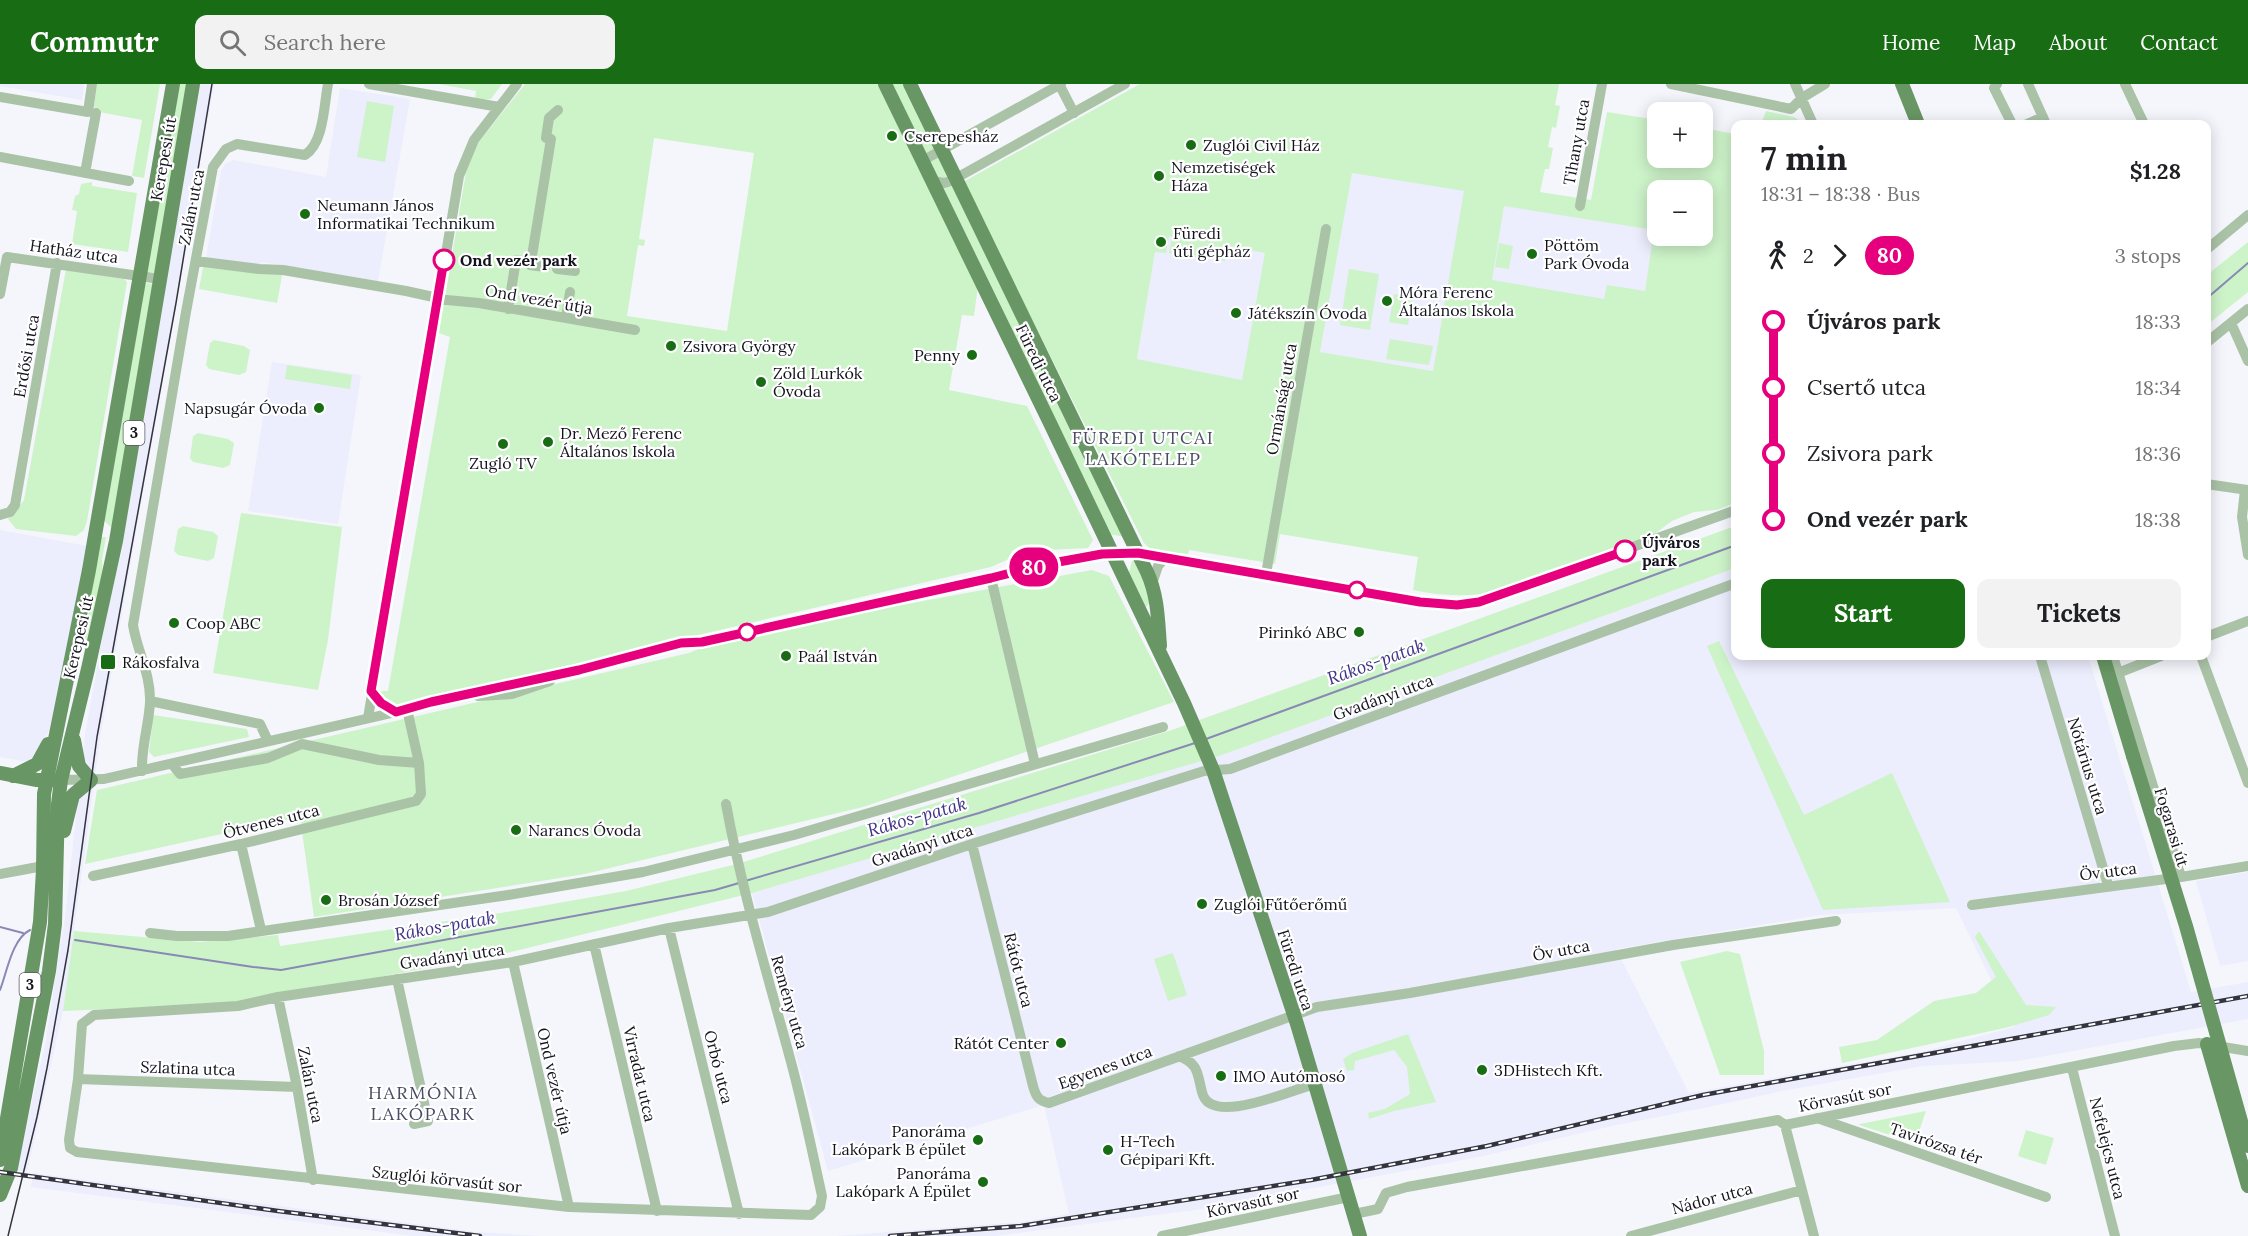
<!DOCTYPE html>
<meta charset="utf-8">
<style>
:root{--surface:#fff;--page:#f2f2f2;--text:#202124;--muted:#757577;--accent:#186d14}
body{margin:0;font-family:Lora,serif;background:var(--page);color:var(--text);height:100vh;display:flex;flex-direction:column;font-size:22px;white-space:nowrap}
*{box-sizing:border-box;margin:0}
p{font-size:20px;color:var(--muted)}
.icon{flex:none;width:33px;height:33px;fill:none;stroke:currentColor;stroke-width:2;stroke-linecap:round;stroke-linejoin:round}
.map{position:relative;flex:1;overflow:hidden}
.details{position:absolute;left:1731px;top:36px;width:480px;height:540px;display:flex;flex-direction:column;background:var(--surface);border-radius:12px;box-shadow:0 3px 15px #0003}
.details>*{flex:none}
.badge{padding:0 12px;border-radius:20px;font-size:21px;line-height:39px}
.fabs{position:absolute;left:1647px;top:18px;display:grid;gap:12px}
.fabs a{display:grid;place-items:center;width:66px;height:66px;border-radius:12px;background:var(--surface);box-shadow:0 3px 15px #0003;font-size:30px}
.map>.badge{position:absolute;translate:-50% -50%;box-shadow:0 0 0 3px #fff}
.legs{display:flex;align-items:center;gap:9px;height:66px;padding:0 30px;font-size:20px}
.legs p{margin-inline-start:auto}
.overview{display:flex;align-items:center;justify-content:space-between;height:102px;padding:0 30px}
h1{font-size:33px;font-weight:800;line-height:45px}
.primary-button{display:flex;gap:12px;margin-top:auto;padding:12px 30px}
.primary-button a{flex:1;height:69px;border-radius:12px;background:var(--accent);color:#fff;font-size:24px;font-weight:800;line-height:69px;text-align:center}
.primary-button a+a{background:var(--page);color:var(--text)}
ul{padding:0 30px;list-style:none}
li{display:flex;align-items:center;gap:21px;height:66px;font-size:22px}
li i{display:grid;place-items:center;width:9px;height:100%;margin:0 8px;background:currentColor}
li i::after{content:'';width:15px;height:15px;margin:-8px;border:4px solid;border-radius:50%;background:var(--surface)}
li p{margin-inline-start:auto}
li:first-child i{background:linear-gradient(#0000 50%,currentColor 0)}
li:last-child i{background:linear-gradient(currentColor 50%,#0000 0)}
header{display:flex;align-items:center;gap:36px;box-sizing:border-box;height:84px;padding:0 30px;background:var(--accent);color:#fff}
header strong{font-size:28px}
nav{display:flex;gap:33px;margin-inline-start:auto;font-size:21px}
.search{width:420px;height:54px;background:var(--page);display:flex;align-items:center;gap:15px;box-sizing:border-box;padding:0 21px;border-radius:12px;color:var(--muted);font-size:22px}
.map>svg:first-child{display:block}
.built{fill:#ecedfd;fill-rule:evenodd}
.green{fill:#cdf3c9;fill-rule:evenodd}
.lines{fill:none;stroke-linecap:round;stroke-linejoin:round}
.stream{stroke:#8989b5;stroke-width:2}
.minor{stroke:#aac3a7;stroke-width:10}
.major{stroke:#689664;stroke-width:14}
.tram{stroke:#34343e;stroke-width:1.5}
.rail-casing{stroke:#34343e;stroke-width:4.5}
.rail{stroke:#fff;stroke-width:2;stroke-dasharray:7;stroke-linecap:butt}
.major-bridge{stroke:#689664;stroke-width:14}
.line-1-casing{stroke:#fff;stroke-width:14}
.line-1{stroke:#e6007e;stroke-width:9}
.poi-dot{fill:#186d14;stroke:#fff;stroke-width:2}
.stop-1-dot{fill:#fff;stroke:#e6007e;stroke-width:3}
.labels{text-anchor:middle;stroke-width:4.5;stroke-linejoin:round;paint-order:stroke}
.shield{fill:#fff;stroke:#5a5a62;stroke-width:1.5}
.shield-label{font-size:15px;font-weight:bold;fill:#13131e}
.poi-label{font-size:16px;fill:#13131e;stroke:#fff;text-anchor:start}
.street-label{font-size:16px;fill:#13131e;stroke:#fff}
.stop-label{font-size:16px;font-weight:bold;fill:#13131e;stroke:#fff;text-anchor:start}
.neighbourhood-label{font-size:18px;letter-spacing:1.5px;fill:#4b4b66;stroke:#fff}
.water-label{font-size:18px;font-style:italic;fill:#403487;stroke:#fff}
</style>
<header>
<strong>Commutr</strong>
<div class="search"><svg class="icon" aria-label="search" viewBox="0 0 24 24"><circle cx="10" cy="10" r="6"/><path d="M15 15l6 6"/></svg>Search here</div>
<nav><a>Home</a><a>Map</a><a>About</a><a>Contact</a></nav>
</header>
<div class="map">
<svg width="2248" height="1152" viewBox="0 0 2248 1152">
<rect width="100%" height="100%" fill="#f5f6fc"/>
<path class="built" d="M0 0H84L82 16 0 2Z
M199 0H214L100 655 63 927 27 1088 16 1087 45 961 65 834 85 651 110 511 121 471Z
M340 4 410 15 378 197 262 178 260 183 206 174 221 87 225 80 233 76 326 93Z
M1352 89 1465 107 1433 287 1320 268Z
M1504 121 1655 146 1639 241 1488 217Z
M1169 152 1266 169 1242 296 1137 275 1155 167Z
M272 278 361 291 338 440 248 427Z
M0 446 87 462 51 644 29 678 0 673Z
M1735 484 1736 572H2088L2191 908 2248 898V935L2018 977 1923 982 1782 1007 1704 1024 1612 1042 1479 1073 1202 1125 995 1152H836L1020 1138 1069 1130 1044 1021 828 1087 752 809 1222 671ZM1956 824 2014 943 1921 968 1689 1009 1616 865 1821 831Z
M2248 788V877L2220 882 2196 797Z
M33 1089 476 1148 541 1152H413L31 1103Z"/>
<path class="green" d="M97 0H160L144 94 132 92 142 36 99 28 94 23Z
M179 0H188L156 189 147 188Z
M439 0H502L491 15 475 16 476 7Z
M525 0H881L978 201 974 232 962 231 949 306 1027 322 1093 456 1088 464 1027 467 991 483 646 563 645 570 610 572 395 621 384 618 380 607H388L450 253 439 249 466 88 478 59ZM654 54 754 69 727 247 627 232 638 161 644 162 645 156 639 155Z
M891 0H905L1125 453 1109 450Z
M1140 0H1559L1555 21 1560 22 1556 44 1552 43 1548 63 1553 64 1549 85H1545L1540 108 1591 116 1607 28 1657 36 1658 74H1702L1703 44 1735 50V419L1717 426 1694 428 1672 437 1653 451 1494 508C1466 513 1441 512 1413 506L1418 473 1280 450 1275 480 1189 466 1188 470 1152 467 1144 459 963 98ZM1352 89 1464 107 1433 287 1320 268ZM1658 106H1702V152H1658ZM1504 122 1654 146 1645 207 1607 201 1604 215 1492 196ZM1169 152 1172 153 1169 169 1225 177 1228 162 1265 169 1242 296 1137 275 1155 168 1166 169Z
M367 17 394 22 385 78 357 73Z
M1766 27 1794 33 1804 40H1761Z
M92 98V102L137 109 128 168 72 160 77 127 72 126 75 112 79 110 81 100Z
M2248 158V208L2207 241V191Z
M1499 159 1513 162 1509 185 1495 183Z
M204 178 283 186 277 219 199 205Z
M66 185 124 195 127 198 87 437 84 446 76 452 16 445 8 435 24 416Z
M1349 185 1379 190 1370 246 1340 241Z
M144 199 154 200 112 444 104 437Z
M1394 210 1413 214 1408 241 1389 238Z
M1390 255 1433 262 1429 281 1386 275Z
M214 256 244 262 250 266 246 288 239 291 209 285 206 281 210 259Z
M287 281 352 291 350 305 285 295Z
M198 349 228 355 234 359 230 381 223 384 193 378 190 374 193 352Z
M241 429 342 443 328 556 318 606 213 589Z
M183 442 213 448 218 452 214 474 208 477 178 471 174 467 178 445Z
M1735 442V484L1222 671 752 809 507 869 246 918 208 921 63 927 74 847 200 858 278 851 280 862 513 827 626 807 737 780 1169 647Z
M101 453H106L102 476 103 491 90 557 83 556Z
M1137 476 1144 492 1150 519 1146 523 1142 521 1128 492 1132 477Z
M1092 486 1109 492 1174 618 863 723 585 790 314 833 300 733 85 780 97 706 689 569 708 561 793 541Z
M1719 557 1804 731 1892 689 1950 818 1823 826 1707 562Z
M153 631 247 645 249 653 154 673 149 668Z
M1979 847 2026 921 2056 923 2049 931 2005 944 1842 979 1839 963 1877 956 1934 917 1976 909 1996 893 1975 853Z
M1727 867 1740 870 1764 967V991H1720L1680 878Z
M1173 869 1187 911 1168 917 1154 875Z
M1408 950 1436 1018 1394 1027 1369 1035 1368 1029 1385 1025 1410 1010 1407 983 1394 966 1355 977 1354 986 1347 987 1343 975 1352 969Z
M1926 1027 1915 1059 1859 1041 1860 1040Z
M2026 1046 2054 1054 2046 1081 2018 1072Z"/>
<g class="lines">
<path class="stream" d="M2206 215 2248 179
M1206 655 1736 461
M745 797 979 729 1195 659
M0 843 23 849
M75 856 253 883 281 886 715 806 739 799
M0 906C7 888 12 855 30 846"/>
<path class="minor" d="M369 0 499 23
M1059 0 1074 29
M1671 0 1791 25 1802 14 1825 0
M1795 0 1813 40
M1997 0 1994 4 2012 40
M2028 0 2046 40
M2125 0 2144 40
M0 13 88 28 92 0
M2027 40 2043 33
M0 73 129 97
M922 77 1061 0
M85 89 96 29
M932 97 944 99 951 97 1125 0
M1580 122 1602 0
M2206 166 2248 131
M196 177 259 185 283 186 406 207 447 216 479 219 635 246
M531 178 530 181 545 183
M557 185 575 187
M0 210 7 173 160 195
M508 225 516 176 531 178 551 55 546 54 549 34 558 26
M566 234 570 208
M2231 239 2248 277
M2206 259 2248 225
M2206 400 2248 406
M2245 406 2242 433 2248 471
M0 431 10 428 15 421 57 179
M1266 490 1326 145
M991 494 1035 680
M1152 500 1158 482 1166 473
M2206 553 2248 537
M2040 572 2108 801
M2113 572 2181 793
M2201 572 2248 699
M2118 589 2161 572
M371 607 381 619 396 628
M478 612 512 610 550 597
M150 617 260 640 268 657
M368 634 459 92 474 56 517 0
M172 680 180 690 268 674 302 660 379 676 419 679
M142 687C141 663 149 641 150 618 151 590 137 567 133 541L186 228 213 83 226 65 237 60 305 71C324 59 324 20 328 0
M61 696 104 695 396 628 431 618 579 586 681 559 702 558 991 494 1042 481 1102 470 1138 469 1420 518 1457 521 1490 514 1736 426
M726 720C742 808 768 892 791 978 803 1022 812 1067 822 1112L820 1123 811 1131 569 1123 77 1068 70 1064 69 1056 78 995 82 940 94 931 238 922 278 913 513 878 669 844 768 828 972 760 1204 687 1230 685 1736 499
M241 760 261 846
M972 760 1033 1002C1036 1013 1039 1017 1049 1019L1317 923 1410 909 1673 861 1836 837
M0 790 43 782
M93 792 241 760 416 717 421 710 419 679 407 625
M1972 821 2181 793 2248 782
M669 844 739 1130
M150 849 177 852H228L508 811 643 788 794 751 1163 643
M594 860 657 1127
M513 878 569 1123
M397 895 428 1037 414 1040
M278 913 297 1003 313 1096
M1179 972C1199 980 1197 989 1202 1008 1210 1044 1292 1005 1315 1000
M2072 984 2115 1152
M78 995 297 1003
M1817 1034 2046 1113
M1785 1041 1814 1152
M1354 1130 1378 1125 1386 1109 1407 1103 1778 1036 1785 1041 2174 962 2199 959 2248 967
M1162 1152 1349 1113
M1631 1152 1802 1106"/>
<path class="major" d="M885 0 1049 337 1184 619 1213 686 1297 940 1360 1152
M910 0 1147 488C1158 512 1158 536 1160 562
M1902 0 1918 40
M2103 572 2133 672
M0 689 37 696H53
M13 692 37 680 48 660
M64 747 73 711 91 696 79 682 74 656
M2207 960 2248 1102
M0 1076 40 838 43 786 44 710 89 486 173 0
M0 1111 11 1084 49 887 55 840 58 720 61 696 88 585 116 457 193 0"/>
<path class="tram" d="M8 1152 37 1033 47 984 68 866 97 653 176 219 212 0"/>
<defs>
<path id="rail" d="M0 1088 278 1127 480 1152
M890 1152 1021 1142 1311 1096 1487 1062 1703 1011 2248 912"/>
</defs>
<use href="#rail" class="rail-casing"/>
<use href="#rail" class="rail"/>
<path class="major-bridge" d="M2133 672 2186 842 2248 1062"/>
</g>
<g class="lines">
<defs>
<path id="line-1" d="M444 176 371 607 381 619 396 628 431 618 579 586 681 559 702 558 991 494 1042 481 1102 470 1138 469 1420 518 1457 521 1479 518 1625 467"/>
</defs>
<use href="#line-1" class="line-1-casing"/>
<use href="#line-1" class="line-1"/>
</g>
<g class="poi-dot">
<circle cx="892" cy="52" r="6"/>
<circle cx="1191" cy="61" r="6"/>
<circle cx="1159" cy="92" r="6"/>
<circle cx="305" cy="130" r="6"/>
<circle cx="1161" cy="158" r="6"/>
<circle cx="1532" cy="170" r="6"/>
<circle cx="1387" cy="217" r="6"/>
<circle cx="1236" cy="229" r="6"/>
<circle cx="671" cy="262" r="6"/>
<circle cx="972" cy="271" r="6"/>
<circle cx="761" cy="298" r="6"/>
<circle cx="319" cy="324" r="6"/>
<circle cx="548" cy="358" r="6"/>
<circle cx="503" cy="360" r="6"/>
<circle cx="174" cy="539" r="6"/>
<circle cx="1359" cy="548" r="6"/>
<circle cx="786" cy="572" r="6"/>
<rect x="100" y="570" width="16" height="16" rx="3"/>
<circle cx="516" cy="746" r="6"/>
<circle cx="326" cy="816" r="6"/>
<circle cx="1202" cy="820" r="6"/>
<circle cx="1061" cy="959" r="6"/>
<circle cx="1482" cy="986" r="6"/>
<circle cx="1221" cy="992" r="6"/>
<circle cx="978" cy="1056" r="6"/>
<circle cx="1108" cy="1066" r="6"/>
<circle cx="983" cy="1098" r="6"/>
</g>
<g class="stop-1-dot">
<circle cx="444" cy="176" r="10"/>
<circle cx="1625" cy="467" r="10"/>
<circle cx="1357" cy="506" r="8"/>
<circle cx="747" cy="548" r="8"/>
</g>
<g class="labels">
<g class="shield">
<rect x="123.5" y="337" width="21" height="24" rx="4.5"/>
<rect x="19.5" y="889" width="21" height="24" rx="4.5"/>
</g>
<g class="shield-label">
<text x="134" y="354">3</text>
<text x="30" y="906">3</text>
</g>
<g class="poi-label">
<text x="904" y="58">Cserepesház</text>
<text x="1203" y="67">Zuglói Civil Ház</text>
<text x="1171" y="89">Nemzetiségek<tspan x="1171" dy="18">Háza</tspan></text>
<text x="317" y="127">Neumann János<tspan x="317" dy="18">Informatikai Technikum</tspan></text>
<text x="1173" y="155">Füredi<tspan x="1173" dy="18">úti gépház</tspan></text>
<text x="1544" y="167">Pöttöm<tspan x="1544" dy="18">Park Óvoda</tspan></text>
<text x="1399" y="214">Móra Ferenc<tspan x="1399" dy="18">Általános Iskola</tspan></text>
<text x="1248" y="235">Játékszín Óvoda</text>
<text x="683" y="268">Zsivora György</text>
<text x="960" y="277" text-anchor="end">Penny</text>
<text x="773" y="295">Zöld Lurkók<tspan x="773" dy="18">Óvoda</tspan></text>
<text x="307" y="330" text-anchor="end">Napsugár Óvoda</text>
<text x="560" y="355">Dr. Mező Ferenc<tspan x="560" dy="18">Általános Iskola</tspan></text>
<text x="503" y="385" text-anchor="middle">Zugló TV</text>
<text x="186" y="545">Coop ABC</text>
<text x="1347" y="554" text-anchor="end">Pirinkó ABC</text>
<text x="798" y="578">Paál István</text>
<text x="122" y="584">Rákosfalva</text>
<text x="528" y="752">Narancs Óvoda</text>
<text x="338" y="822">Brosán József</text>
<text x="1214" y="826">Zuglói Fűtőerőmű</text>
<text x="1049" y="965" text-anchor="end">Rátót Center</text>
<text x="1494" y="992">3DHistech Kft.</text>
<text x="1233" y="998">IMO Autómosó</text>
<text x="966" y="1053" text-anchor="end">Panoráma<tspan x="966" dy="18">Lakópark B épület</tspan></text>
<text x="1120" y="1063">H-Tech<tspan x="1120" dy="18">Gépipari Kft.</tspan></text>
<text x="971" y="1095" text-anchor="end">Panoráma<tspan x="971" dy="18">Lakópark A Épület</tspan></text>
</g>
<g class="street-label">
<text transform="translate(1576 58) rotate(-80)" y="6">Tihany utca</text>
<text transform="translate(163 75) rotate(-80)" y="6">Kerepesi út</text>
<text transform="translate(191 123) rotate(-79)" y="6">Zalán utca</text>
<text transform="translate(74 167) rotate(8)" y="6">Hatház utca</text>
<text transform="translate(539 215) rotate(10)" y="6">Ond vezér útja</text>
<text transform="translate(26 272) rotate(-80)" y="6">Erdősi utca</text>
<text transform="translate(1039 279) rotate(64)" y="6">Füredi utca</text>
<text transform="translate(1281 315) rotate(-80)" y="6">Ormánság utca</text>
<text transform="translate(78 553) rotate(-77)" y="6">Kerepesi út</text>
<text transform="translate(1383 613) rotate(-20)" y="6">Gvadányi utca</text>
<text transform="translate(2088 682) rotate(73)" y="6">Nótárius utca</text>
<text transform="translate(271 737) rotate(-14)" y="6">Ötvenes utca</text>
<text transform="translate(2172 743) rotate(73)" y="6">Fogarasi út</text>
<text transform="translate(922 761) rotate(-18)" y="6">Gvadányi utca</text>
<text transform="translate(2108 787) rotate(-7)" y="6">Öv utca</text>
<text transform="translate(1561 866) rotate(-10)" y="6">Öv utca</text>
<text transform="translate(452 872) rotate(-8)" y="6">Gvadányi utca</text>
<text transform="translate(1019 886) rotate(76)" y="6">Rátót utca</text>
<text transform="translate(1296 886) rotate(72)" y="6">Füredi utca</text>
<text transform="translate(790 918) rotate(74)" y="6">Remény utca</text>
<text transform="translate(719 983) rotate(76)" y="6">Orbó utca</text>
<text transform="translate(1105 983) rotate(-20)" y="6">Egyenes utca</text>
<text transform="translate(188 984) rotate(2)" y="6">Szlatina utca</text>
<text transform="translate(640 990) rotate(77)" y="6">Virradat utca</text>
<text transform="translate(555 997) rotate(77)" y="6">Ond vezér útja</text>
<text transform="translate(311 1001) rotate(79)" y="6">Zalán utca</text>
<text transform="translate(1845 1013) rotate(-11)" y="6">Körvasút sor</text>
<text transform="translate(1936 1059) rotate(19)" y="6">Tavirózsa tér</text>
<text transform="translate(2108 1064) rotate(76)" y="6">Nefelejcs utca</text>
<text transform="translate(447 1095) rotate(6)" y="6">Szuglói körvasút sor</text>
<text transform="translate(1712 1114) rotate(-15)" y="6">Nádor utca</text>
<text transform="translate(1253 1118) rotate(-12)" y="6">Körvasút sor</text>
</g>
<g class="stop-label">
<text x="460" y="182">Ond vezér park</text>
<text x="1642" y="464">Újváros<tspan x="1642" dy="18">park</tspan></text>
</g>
<g class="neighbourhood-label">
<text x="1143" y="360">FÜREDI UTCAI<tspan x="1143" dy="21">LAKÓTELEP</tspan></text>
<text x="423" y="1015">HARMÓNIA<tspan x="423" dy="21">LAKÓPARK</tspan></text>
</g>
<g class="water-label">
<text transform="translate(1376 578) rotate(-20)" y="6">Rákos-patak</text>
<text transform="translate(917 733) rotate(-16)" y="6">Rákos-patak</text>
<text transform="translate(445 842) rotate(-10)" y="6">Rákos-patak</text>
</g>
</g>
</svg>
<div class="fabs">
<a>+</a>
<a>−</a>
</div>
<b class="badge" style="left:1034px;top:483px;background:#e6007e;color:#fff">80</b>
<section class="details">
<div class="overview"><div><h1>7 min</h1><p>18:31 – 18:38 · Bus</p></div><b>$1.28</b></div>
<div class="legs"><svg class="icon" aria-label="walk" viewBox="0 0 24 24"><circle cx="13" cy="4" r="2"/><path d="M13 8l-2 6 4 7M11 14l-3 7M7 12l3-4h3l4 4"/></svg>2<svg class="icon" aria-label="forward" viewBox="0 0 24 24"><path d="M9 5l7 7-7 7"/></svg><b class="badge" style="background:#e6007e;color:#fff">80</b><p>3 stops</p></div>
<ul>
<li><i style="color:#e6007e"></i><b>Újváros park</b><p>18:33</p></li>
<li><i style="color:#e6007e"></i><span>Csertő utca</span><p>18:34</p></li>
<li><i style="color:#e6007e"></i><span>Zsivora park</span><p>18:36</p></li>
<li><i style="color:#e6007e"></i><b>Ond vezér park</b><p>18:38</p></li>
</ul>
<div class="primary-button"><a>Start</a><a>Tickets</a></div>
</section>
</div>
